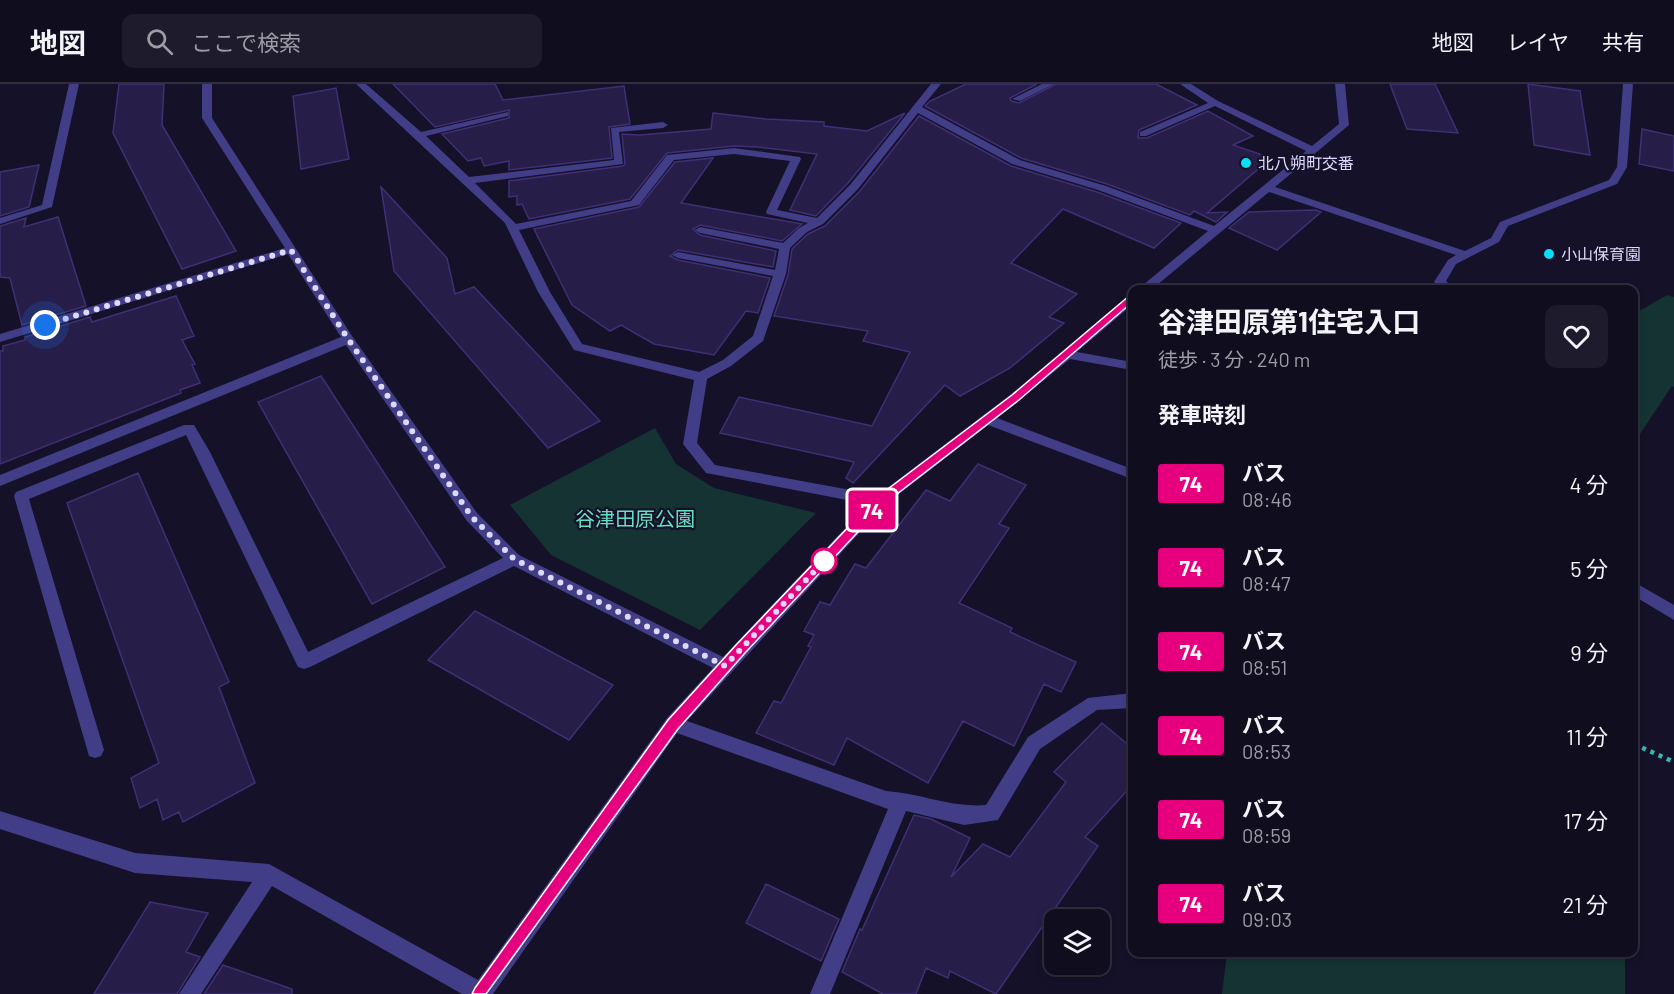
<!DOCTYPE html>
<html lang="ja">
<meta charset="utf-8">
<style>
:root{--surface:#100d1f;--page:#1e1b2c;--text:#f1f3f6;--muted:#9c9ca4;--line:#302d3d}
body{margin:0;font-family:Barlow,"Noto Sans JP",sans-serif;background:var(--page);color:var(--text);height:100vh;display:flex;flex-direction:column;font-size:22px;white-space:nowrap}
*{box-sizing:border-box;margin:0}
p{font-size:20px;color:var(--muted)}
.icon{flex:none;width:33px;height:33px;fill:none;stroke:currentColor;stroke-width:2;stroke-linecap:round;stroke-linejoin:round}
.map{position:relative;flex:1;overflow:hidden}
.sheet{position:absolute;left:1128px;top:201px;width:510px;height:672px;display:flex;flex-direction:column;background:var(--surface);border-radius:12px;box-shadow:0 3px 9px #0003,0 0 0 2px var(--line)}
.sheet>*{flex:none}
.badge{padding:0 12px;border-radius:4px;font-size:21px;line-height:39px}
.tools{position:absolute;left:1044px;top:825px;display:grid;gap:12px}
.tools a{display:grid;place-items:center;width:66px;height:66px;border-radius:12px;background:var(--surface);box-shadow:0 3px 9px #0003,0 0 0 2px var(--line);font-size:30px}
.you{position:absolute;width:30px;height:30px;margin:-15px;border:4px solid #fff;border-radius:50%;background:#1a73e8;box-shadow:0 0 0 9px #1a73e833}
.map>.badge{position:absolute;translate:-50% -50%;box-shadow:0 0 0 3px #fff}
h2{padding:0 30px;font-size:22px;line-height:54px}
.round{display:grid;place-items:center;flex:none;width:63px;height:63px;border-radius:12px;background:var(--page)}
.head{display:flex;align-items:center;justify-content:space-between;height:102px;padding:0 30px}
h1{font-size:28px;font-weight:700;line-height:45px}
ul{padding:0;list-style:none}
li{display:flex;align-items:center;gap:18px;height:84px;padding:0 30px}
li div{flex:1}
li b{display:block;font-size:22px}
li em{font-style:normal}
li .badge{min-width:66px;font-weight:700;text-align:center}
header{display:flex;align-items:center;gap:36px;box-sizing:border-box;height:84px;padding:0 30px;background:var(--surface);border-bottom:2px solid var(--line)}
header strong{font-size:28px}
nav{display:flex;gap:33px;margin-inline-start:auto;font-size:21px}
.search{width:420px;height:54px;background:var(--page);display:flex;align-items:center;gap:15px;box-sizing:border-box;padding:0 21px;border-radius:12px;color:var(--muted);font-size:22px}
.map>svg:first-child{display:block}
.green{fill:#143332}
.building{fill:#271d49;stroke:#3f3075;stroke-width:1.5}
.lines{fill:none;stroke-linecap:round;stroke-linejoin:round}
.path{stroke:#33b9b3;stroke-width:4.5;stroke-dasharray:4 5;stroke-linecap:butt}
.minor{fill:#413d87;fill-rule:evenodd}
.line{fill:#e6007e;stroke:#fff;stroke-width:1.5}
.walk{stroke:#ded9fe;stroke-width:6;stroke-dasharray:0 10.8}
.poi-dot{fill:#09defa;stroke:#151129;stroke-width:2}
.stop-dot{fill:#fff;stroke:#e6007e;stroke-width:3}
.labels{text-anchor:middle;stroke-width:4.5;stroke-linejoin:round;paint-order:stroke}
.far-poi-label{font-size:16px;fill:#ded9fe;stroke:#151129;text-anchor:start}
.park-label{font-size:20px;fill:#65dec2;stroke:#151129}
</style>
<header>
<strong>地図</strong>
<div class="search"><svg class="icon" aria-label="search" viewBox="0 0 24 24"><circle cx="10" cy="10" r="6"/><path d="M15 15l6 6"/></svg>ここで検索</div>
<nav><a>地図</a><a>レイヤ</a><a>共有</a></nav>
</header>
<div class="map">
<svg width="1674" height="910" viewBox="0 0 1674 910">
<rect width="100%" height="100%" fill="#151129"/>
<path class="green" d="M1667 211 1674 213V303L1672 302 1634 359V230Z
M655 344 676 380 714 404 816 429 700 546 551 471 510 421Z
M1227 869H1625V910H1222Z"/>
<path class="building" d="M119 0H164L162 41 236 167 182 185 113 49Z
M393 0H495L503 16 624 2 630 40 609 43 612 74 509 86V77L484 82 481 74 468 77 442 50 509 34V26L435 43Z
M966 0H1037L1010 14 1011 17 1019 19 1056 0H1156L1197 21 1139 46 1138 54H1147L1208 27 1253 52 1233 61 1271 74 1207 129 1227 128 1216 138 1194 127 1190 131 1107 100 1021 74 925 22 930 17Z
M1390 0H1435L1458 49 1407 45Z
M1528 0 1580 7 1590 71 1534 61Z
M336 4 349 75 301 85 293 12Z
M713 29 766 35 824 38V42L867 47 905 29 848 99 816 132 790 126 817 70 757 63 734 62 667 69 630 115 529 135 522 120 517 121V112L509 113V97L623 82 625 80 622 50 640 51 711 45Z
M919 32 1011 82 1097 108 1181 139 1154 164 1063 125 1011 179 1077 210 1049 233 1064 239 1010 284 960 312 945 301 853 399 846 394 854 378 720 349 739 313 872 342 910 268 863 257 868 247 774 232 788 191 792 165 808 150 825 142 860 107Z
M1642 45 1674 52V87L1639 80Z
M713 74 681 119 802 140 782 157 700 141 693 145 700 151 776 167 773 183 678 166 670 172 678 176 770 194 758 229 746 227 714 271 654 260 621 241 610 247 572 221 534 145 639 123 675 78Z
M39 81 29 123 0 132V88Z
M381 103 447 174 455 210 474 203 600 337 548 364 394 187Z
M1315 126 1321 128 1277 166 1229 144 1249 128Z
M58 133 86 222 22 241 10 194 0 193V142L26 134 24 143Z
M176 212 194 252 182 256 195 280 192 281 200 299 180 306 181 309 0 380V267H3V262L25 256V253L90 233 92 238Z
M321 292 445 483 372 520 258 318Z
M978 380 1026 401 999 440 1009 444 959 519 1012 544 1010 548 1076 578 1061 608 1044 600 1014 662 963 637 928 699 847 654 834 681 756 649 774 617 781 619 811 563 808 562 814 551 804 547 820 518 830 521 855 480 866 484 926 406 950 417Z
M138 389 229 598 219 603 255 699 183 738 179 728 163 736 157 715 140 724 131 694 159 679 67 419Z
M475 527 613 601 569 656 428 576Z
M1102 639 1132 664V701L1085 753 1098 762 996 910 950 887 948 894 926 884 916 910H883L842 888 860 845 862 846 914 731 931 735 970 754 951 793 983 760 1010 773 1066 698 1054 688Z
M766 800 839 835 821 877 746 839Z
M150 818 208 829 186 868 200 873 177 910H94Z
M223 881 292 905V910H204Z"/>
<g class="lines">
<path class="path" d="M1634 660 1674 678"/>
<path class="minor" d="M69 0H79L52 123 0 140V134L42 121Z
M202 0H212V34L352 252 477 429 519 471 723 573 868 420 706 389 683 360 694 296 574 266 538 208 505 139 356 0H366L421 48 508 28V32L426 52 469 93 614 76 611 44 663 38 668 41 663 44 619 48 623 80 475 99 516 140 631 117 667 71 734 64 800 73 801 75 777 126 817 134 850 101 931 0H941L922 23 1020 76 1106 102 1214 142 1306 67 1215 22 1146 52H1140V48L1208 19 1180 0H1191L1218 17 1312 62 1339 40 1335 0H1345L1349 41 1275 103 1465 167 1491 154 1500 138 1609 96 1617 83 1623 0H1633L1627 83 1617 100 1508 142 1499 158 1456 180 1446 197 1456 206H1442L1434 198 1448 176 1456 171 1269 108 1151 206H1137L1208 147 1098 106 1012 80 918 29 858 105 823 140 807 148 790 164 786 190 763 257 731 282 707 295 697 359 715 381 878 411 1010 311 1128 212 1132 211V221L1077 268 1132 278V286L1070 275 997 334 1132 385V395L988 341 885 421 687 637 886 707C920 709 951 724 986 721L1028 653 1088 614 1132 609V624L1097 626 1040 665 998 736 964 741 906 727 830 910H810L888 725 677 649 493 910H462L272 802 201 910H179L252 798 135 789 0 745V727L135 769 269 780 478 896 667 634 713 584 514 482 310 583 304 585 298 583 186 351 29 415 104 666 101 672 95 674 89 672 14 412 16 408 184 341H194L210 368 308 568 503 474 467 437 346 261 0 402V391L341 253 288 170 0 258V250L285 164 202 34ZM734 70 790 77 766 128 767 130 808 139 799 144 783 159 700 143 695 146 700 149 779 165 775 186 678 168 672 171 678 174 773 192 753 252 723 276 699 288 582 260 550 208 519 146 639 121 674 76Z
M1042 0H1054L1020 17 1012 15Z
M1634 498 1674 521V536L1634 512Z"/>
</g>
<path class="line" d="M1129 212 1137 214 1019 316 884 420 745 569 678 645 486 910H472L475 904 668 636 736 561 876 414 1012 311Z"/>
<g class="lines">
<path class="walk" d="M45 241 291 166 348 255 472 433 514 475 725 582 824 477"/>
</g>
<g class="poi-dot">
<circle cx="1246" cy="79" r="6"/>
<circle cx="1549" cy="170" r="6"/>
</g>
<circle class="stop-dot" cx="824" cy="477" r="12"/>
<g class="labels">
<g class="far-poi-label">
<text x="1258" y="85">北八朔町交番</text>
<text x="1561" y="176">小山保育園</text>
</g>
<g class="park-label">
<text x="635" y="442">谷津田原公園</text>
</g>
</g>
</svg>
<div class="tools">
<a><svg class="icon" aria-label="layers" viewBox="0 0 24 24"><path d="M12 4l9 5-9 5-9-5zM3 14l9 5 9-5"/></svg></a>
</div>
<div class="you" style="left:45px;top:241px"></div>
<b class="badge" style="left:872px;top:426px;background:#e6007e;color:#fff">74</b>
<section class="sheet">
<div class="head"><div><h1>谷津田原第1住宅入口</h1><p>徒歩 · 3 分 · 240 m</p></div><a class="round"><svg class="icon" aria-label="heart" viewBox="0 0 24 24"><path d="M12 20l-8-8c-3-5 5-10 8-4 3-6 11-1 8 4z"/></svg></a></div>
<h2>発車時刻</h2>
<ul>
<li><span class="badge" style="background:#e6007e;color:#fff">74</span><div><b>バス</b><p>08:46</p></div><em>4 分</em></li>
<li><span class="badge" style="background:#e6007e;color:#fff">74</span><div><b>バス</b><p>08:47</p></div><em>5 分</em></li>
<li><span class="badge" style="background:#e6007e;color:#fff">74</span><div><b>バス</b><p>08:51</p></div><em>9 分</em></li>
<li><span class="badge" style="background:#e6007e;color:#fff">74</span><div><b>バス</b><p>08:53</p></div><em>11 分</em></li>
<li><span class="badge" style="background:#e6007e;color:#fff">74</span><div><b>バス</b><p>08:59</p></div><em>17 分</em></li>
<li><span class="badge" style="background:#e6007e;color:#fff">74</span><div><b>バス</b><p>09:03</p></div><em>21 分</em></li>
</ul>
</section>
</div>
